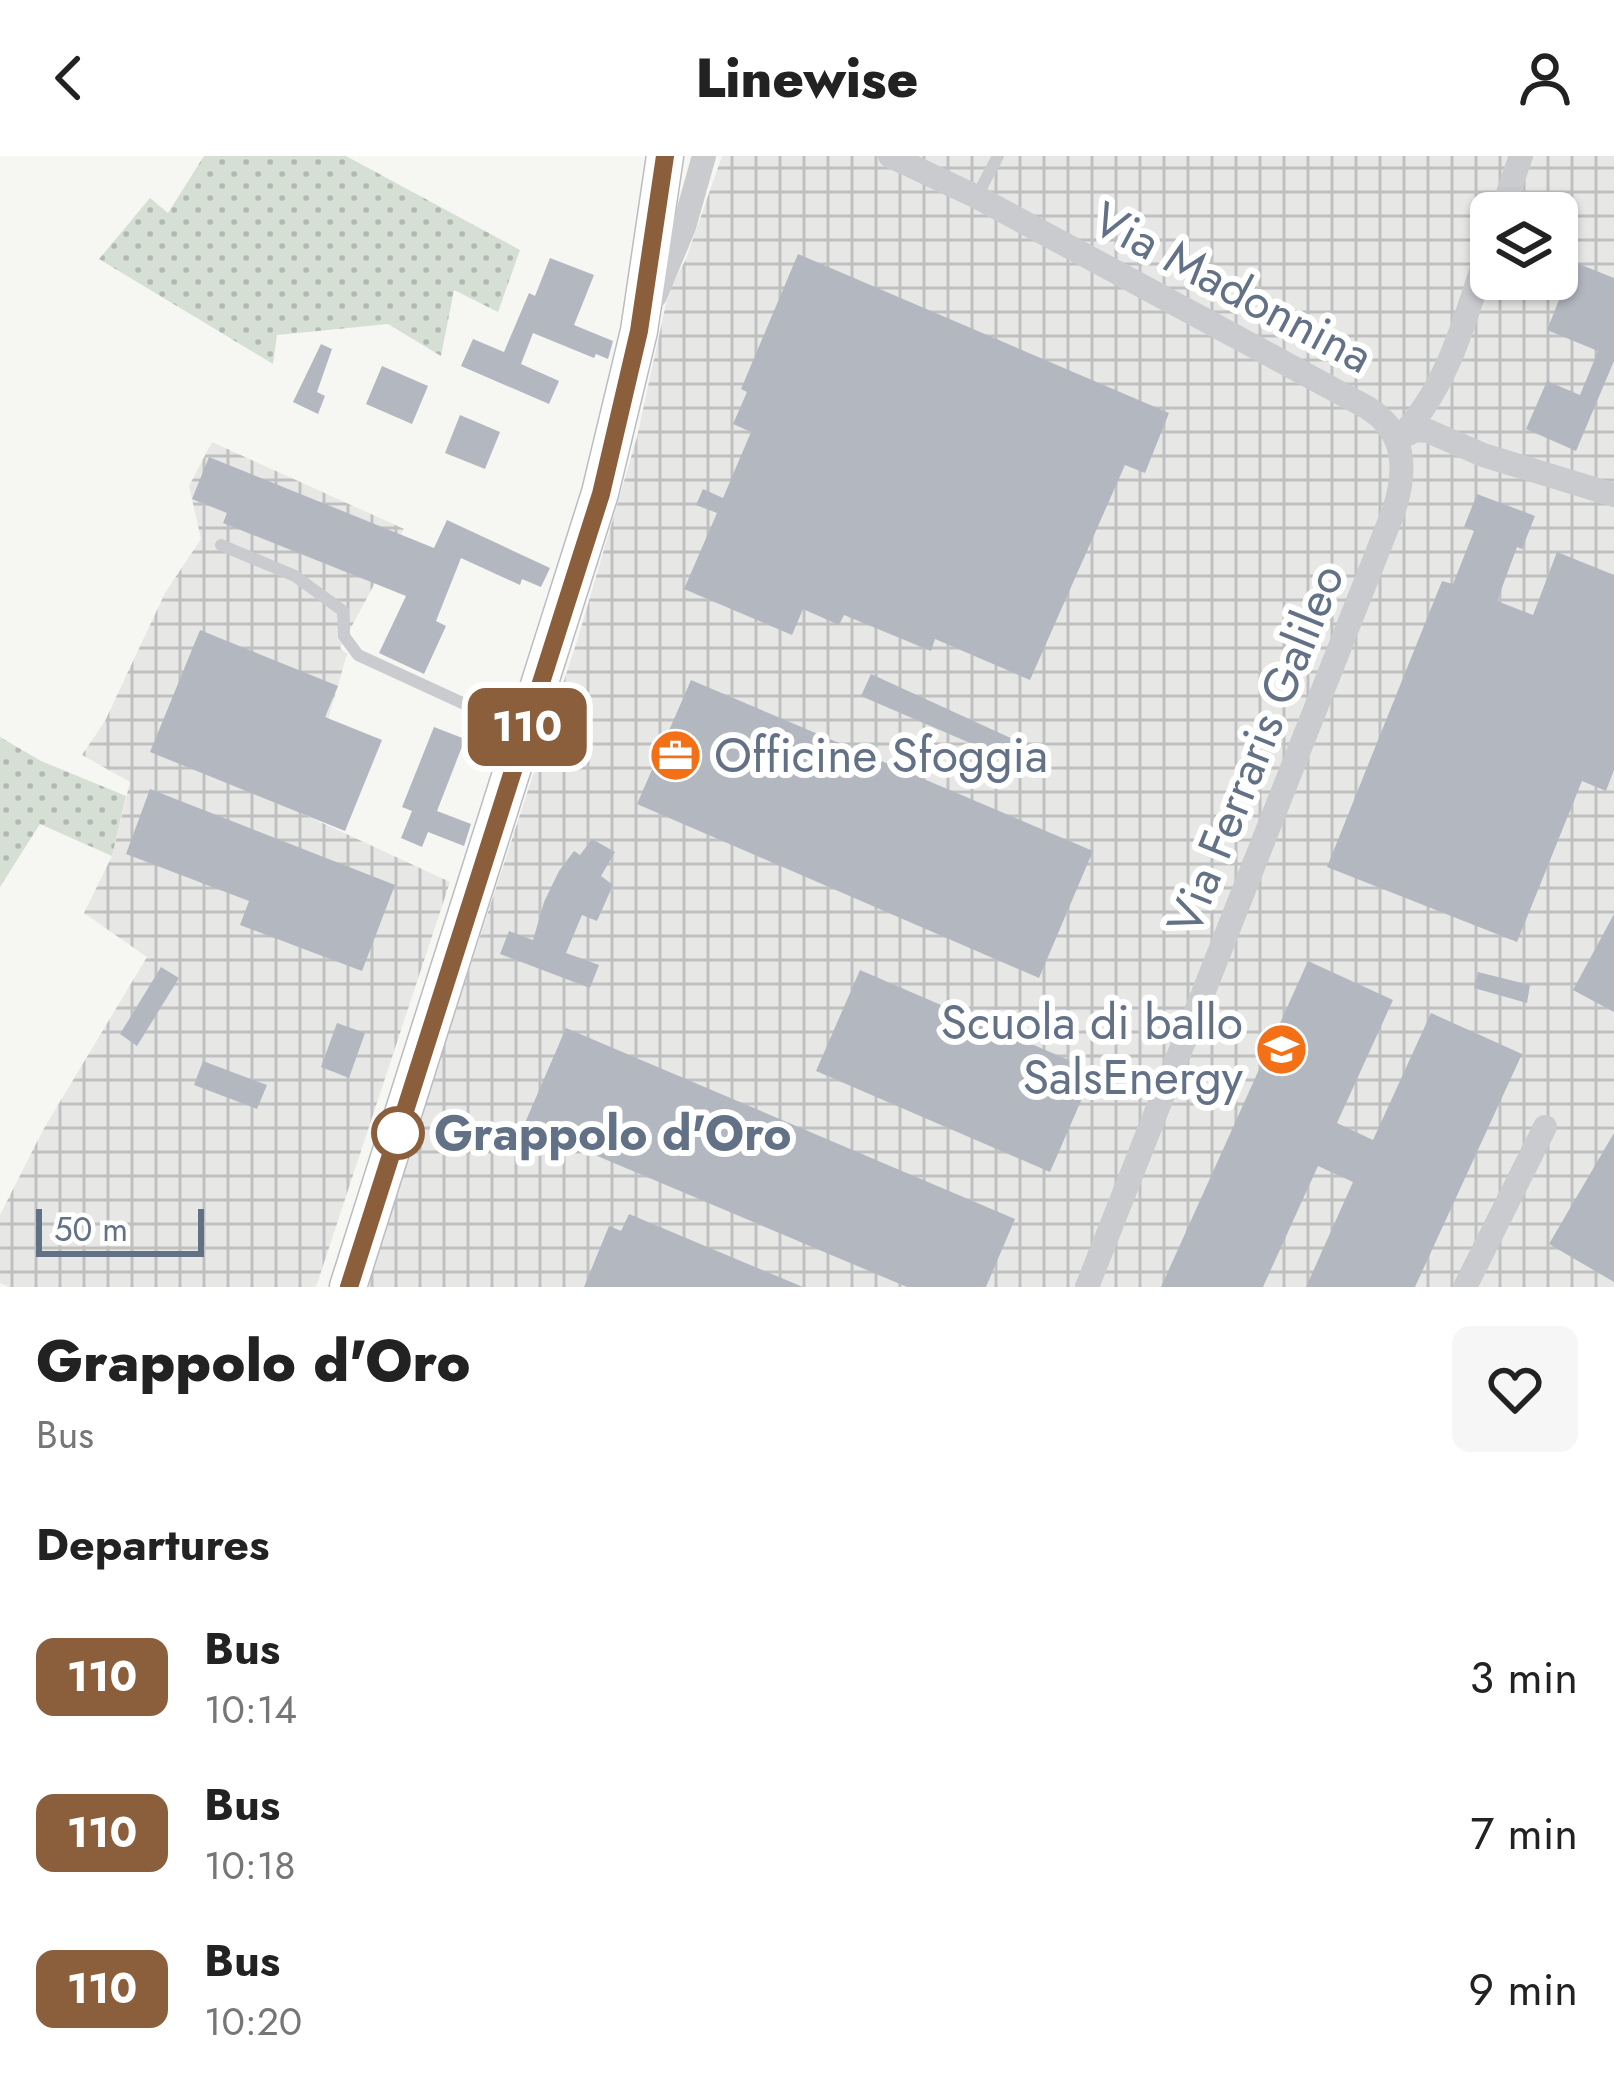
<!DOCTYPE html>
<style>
:root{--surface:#fff;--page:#f6f6f6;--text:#222;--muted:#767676}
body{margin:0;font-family:Jost,sans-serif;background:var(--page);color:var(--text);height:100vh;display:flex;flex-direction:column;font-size:45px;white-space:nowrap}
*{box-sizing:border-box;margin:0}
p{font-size:39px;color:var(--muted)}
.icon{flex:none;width:66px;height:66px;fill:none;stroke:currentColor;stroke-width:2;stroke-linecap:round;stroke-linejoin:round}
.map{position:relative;height:1131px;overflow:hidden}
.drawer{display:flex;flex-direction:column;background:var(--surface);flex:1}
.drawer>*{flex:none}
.badge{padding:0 24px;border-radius:18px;font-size:42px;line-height:78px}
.controls{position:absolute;left:1470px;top:36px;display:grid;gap:24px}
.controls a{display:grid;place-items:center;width:108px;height:108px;border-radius:18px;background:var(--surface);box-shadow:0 3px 9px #0004;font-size:60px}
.scale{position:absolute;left:36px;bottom:30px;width:168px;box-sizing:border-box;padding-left:12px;border:6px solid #637187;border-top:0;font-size:33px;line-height:42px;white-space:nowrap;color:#637187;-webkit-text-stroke:9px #fff;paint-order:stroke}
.map>.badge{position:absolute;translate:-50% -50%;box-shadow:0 0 0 6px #fff}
h2{padding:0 36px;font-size:45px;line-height:108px}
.round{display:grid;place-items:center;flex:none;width:126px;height:126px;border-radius:18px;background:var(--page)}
.headline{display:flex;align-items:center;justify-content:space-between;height:204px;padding:0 36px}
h1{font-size:57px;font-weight:800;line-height:90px}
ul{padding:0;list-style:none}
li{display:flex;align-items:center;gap:36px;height:156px;padding:0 36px}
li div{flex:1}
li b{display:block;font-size:45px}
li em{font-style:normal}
li .badge{min-width:132px;font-weight:700;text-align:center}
header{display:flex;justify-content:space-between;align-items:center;height:156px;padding:0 36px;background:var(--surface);font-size:54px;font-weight:800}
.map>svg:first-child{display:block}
.industrial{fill:url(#industrial-grid);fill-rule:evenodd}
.grass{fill:url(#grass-dots)}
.building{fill:#b3b8c0}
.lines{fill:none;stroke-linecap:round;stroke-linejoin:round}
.primary-casing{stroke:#b9bcc1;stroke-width:39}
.lane{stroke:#c9cbcf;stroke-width:12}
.street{stroke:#c9cbcf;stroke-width:24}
.primary{stroke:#fff;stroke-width:36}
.line-casing{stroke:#fff;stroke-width:27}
.line{stroke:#8b5e3c;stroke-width:18}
.stop-dot{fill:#fff;stroke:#8b5e3c;stroke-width:6}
.labels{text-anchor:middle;stroke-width:12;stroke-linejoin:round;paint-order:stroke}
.street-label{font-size:48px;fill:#637187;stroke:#fff}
.poi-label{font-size:48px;fill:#637187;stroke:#fff;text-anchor:start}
.stop-label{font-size:48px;font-weight:bold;fill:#637187;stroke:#fff;text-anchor:start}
</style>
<header><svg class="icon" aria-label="back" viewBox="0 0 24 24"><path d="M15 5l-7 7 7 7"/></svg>Linewise<svg class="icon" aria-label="person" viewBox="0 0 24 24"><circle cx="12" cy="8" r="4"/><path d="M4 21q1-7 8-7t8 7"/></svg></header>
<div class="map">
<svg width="1614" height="1131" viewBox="0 0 1614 1131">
<defs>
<pattern id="industrial-grid" width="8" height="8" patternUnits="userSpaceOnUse" patternTransform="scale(3)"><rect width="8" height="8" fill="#e7e8e6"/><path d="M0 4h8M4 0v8" fill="none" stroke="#bfc0c0"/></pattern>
<pattern id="grass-dots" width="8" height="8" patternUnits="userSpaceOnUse" patternTransform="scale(3)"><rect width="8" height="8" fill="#d6dfd4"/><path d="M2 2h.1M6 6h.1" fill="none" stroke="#b1b9b2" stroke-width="1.8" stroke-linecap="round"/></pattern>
</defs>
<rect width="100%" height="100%" fill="#f6f7f3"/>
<path class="industrial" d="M722 0H1614V1131H365L578 482 637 281 669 134 686 103ZM1491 57H1557V123H1491Z
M212 286 404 373 340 492 347 498 301 657 450 726 316 1131H9L0 1127V1059L43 974 147 801 84 757 112 700 130 626 82 599 105 565 165 437 201 383 189 330Z"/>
<path class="grass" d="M204 0H346L520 94 498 156 454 134 441 200 388 168 277 179 273 208 99 103 150 42 168 57Z
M0 581 41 605 126 640 112 700 40 668 0 731Z"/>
<path class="building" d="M798 98 1169 257 1145 317 1125 309 1030 524 935 483 931 495 844 459 839 469 803 453 792 479 684 433 717 357 696 349 703 333 723 342 751 276 733 268 747 236 741 233Z
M550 102 594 119 574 169 613 185 608 203 596 198 594 202 533 177 521 208 559 225 549 248 461 210 473 183 504 196 529 137 535 140Z
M1574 106 1614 122V205L1576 295 1526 273 1547 225 1580 239 1598 195 1547 174Z
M321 188 332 193 317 236 325 240 318 258 293 246Z
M382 210 428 230 412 268 366 248Z
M460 259 500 276 485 313 445 297Z
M209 301 434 392 447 364 550 412 541 431 522 423 520 429 461 402 436 465 446 470 424 518 379 497 406 440 223 367 227 357 192 343Z
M1477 338 1535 360 1522 393 1517 391 1497 445 1533 459 1557 396 1614 419V614L1606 635 1582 625 1517 786 1327 711 1442 425 1453 428 1474 375 1464 371Z
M200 474 338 530 325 561 382 584 345 675 150 596Z
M871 518 1015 584 1007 603 861 540Z
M691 524 1093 695 1039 822 637 648Z
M434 571 465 583 437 655 471 668 464 690 428 676 422 691 401 682 412 655 402 651Z
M150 633 395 729 362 815 240 769 249 745 126 698Z
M592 683 615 696 601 720 613 729 597 765 582 759 566 797 599 809 590 832 500 798 509 775 533 784 544 746 559 715 574 695 580 699Z
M1614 758V856L1573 834Z
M1308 805 1393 844 1337 967 1373 984 1431 857 1522 898 1415 1131H1306L1353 1026 1318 1010 1263 1131H1161Z
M161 811 179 822 137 890 120 878Z
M860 814 1094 915 1050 1016 816 915Z
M1478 816 1530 829 1527 847 1474 832Z
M337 867 365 877 349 922 321 911Z
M566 872 1015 1063 986 1131H907L524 969Z
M203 905 267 929 257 953 194 929Z
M1614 977V1126L1549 1088Z
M629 1058 803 1131H584L609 1070 621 1075Z"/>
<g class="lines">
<defs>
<path id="primary" d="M348 1131 600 337 639 175 665 0"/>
</defs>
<use href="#primary" class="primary-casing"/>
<path class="lane" d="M977 40 998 0
M221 389 295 420 343 455 344 480 358 499 519 573"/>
<path class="street" d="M890 0 977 41 1368 252C1406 276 1407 314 1394 354L1087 1131
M1501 57 1521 0
M655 140 684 71 704 0
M1399 282C1451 229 1467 154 1491 85
M1398 283 1416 274 1428 275 1483 299 1614 339
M1465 1131 1545 971"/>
<use href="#primary" class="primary"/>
</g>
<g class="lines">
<defs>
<path id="line" d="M349 1131 601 338 639 175 665 0"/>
</defs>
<use href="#line" class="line-casing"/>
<use href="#line" class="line"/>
</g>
<defs>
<symbol id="office-disc" viewBox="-11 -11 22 22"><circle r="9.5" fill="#f37017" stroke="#fff"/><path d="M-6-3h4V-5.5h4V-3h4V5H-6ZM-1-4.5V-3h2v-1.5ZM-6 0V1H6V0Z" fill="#fff"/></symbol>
<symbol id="school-disc" viewBox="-11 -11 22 22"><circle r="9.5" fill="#f37017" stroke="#fff"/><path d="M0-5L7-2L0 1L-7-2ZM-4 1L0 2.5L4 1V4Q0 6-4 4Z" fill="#fff"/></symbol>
</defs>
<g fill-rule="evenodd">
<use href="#office-disc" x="646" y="570" width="59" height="59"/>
<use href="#school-disc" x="1252" y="864" width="59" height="59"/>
</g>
<circle class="stop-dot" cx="398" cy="977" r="24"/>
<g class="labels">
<g class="street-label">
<text transform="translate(1233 131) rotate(28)" y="17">Via Madonnina</text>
<text transform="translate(1255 593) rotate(-68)" y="17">Via Ferraris Galileo</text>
</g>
<g class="poi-label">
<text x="714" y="616">Officine Sfoggia</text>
<text x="1243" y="883" text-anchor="end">Scuola di ballo<tspan x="1243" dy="55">SalsEnergy</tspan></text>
</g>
<g class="stop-label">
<text x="434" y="994">Grappolo d'Oro</text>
</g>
</g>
</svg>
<div class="controls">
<a><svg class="icon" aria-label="layers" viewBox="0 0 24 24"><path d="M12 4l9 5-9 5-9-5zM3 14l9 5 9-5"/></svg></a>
</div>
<div class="scale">50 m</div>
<b class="badge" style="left:527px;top:571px;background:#8b5e3c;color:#fff">110</b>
</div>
<section class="drawer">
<div class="headline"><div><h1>Grappolo d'Oro</h1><p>Bus</p></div><a class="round"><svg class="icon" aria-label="heart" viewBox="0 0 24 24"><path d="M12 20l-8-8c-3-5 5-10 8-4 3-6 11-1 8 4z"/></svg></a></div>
<h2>Departures</h2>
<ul>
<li><span class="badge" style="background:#8b5e3c;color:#fff">110</span><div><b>Bus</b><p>10:14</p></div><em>3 min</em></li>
<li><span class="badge" style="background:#8b5e3c;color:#fff">110</span><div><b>Bus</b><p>10:18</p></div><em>7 min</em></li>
<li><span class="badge" style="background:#8b5e3c;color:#fff">110</span><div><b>Bus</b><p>10:20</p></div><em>9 min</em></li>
</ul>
</section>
